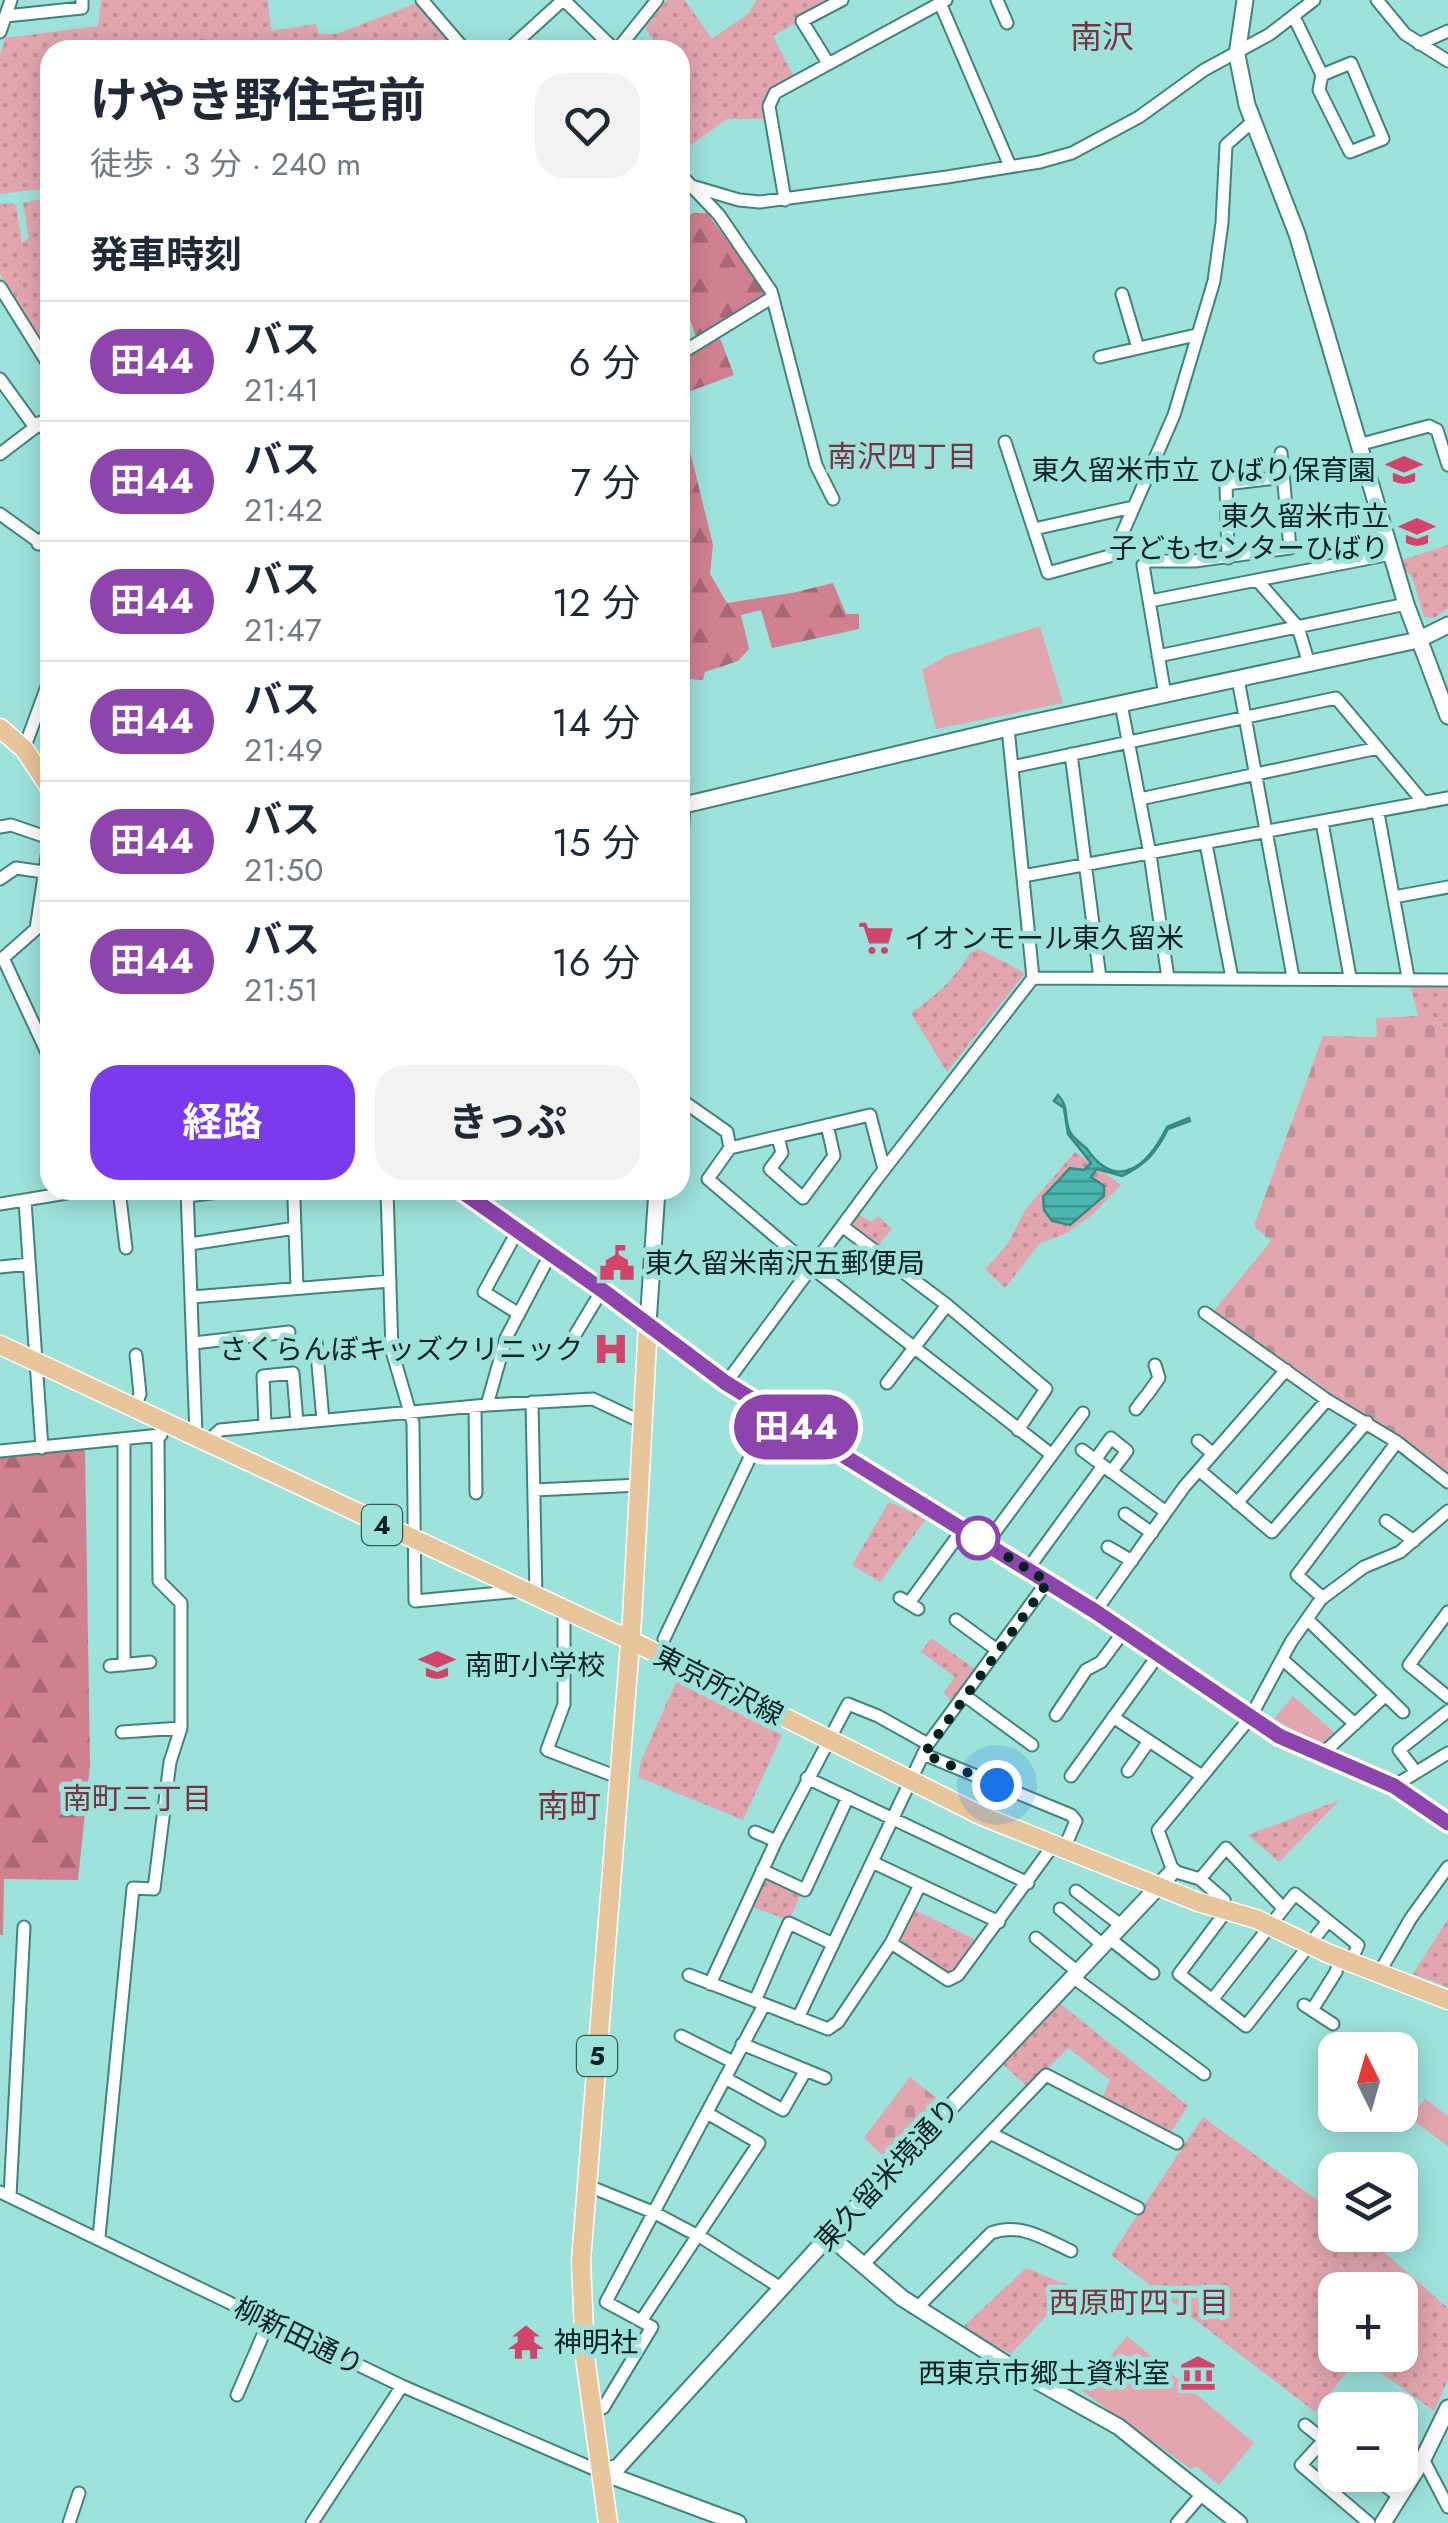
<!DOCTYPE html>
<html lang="ja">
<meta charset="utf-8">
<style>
:root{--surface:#fff;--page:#f2f2f3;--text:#1f2937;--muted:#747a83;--line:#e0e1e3;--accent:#7c3aed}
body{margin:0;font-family:Jost,"Noto Sans JP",sans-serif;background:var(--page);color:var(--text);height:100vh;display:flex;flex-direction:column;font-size:38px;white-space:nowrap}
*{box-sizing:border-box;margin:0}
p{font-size:32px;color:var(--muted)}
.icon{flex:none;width:55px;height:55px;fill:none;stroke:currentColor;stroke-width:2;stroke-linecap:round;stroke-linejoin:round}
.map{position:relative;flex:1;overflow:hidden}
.panel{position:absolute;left:40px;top:40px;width:650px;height:1160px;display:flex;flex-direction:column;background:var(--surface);border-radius:30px;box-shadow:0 5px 25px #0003}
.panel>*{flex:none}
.badge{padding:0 20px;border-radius:32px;font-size:35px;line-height:65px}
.needle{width:65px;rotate:355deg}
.tools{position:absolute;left:1318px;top:2032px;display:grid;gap:20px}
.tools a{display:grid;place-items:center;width:100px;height:100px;border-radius:20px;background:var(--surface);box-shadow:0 5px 25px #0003;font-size:50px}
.you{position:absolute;width:50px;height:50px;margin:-25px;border:8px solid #fff;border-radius:50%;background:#1a73e8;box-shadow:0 0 0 15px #1a73e833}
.map>.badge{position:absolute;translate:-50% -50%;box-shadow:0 0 0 5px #fff}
h2{padding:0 50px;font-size:38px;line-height:90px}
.round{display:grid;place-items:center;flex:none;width:105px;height:105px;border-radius:30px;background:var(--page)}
.head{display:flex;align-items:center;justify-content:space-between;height:170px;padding:0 50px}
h1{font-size:48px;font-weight:700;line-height:75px}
.action{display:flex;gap:20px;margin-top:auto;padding:20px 50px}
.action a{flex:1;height:115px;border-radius:30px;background:var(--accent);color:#fff;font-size:40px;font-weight:700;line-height:115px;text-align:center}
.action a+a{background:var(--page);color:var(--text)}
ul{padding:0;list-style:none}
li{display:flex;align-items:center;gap:30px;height:120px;padding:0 50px;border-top:2px solid var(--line)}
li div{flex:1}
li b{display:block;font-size:38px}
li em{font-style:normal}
li .badge{min-width:110px;font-weight:700;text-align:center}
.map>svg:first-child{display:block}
.grass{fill:#e3a6af}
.forest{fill:url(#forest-firs)}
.cemetery{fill:url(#cemetery-stones)}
.park{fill:url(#park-dots);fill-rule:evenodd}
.water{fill:url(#water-rules);stroke:#358b84;stroke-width:2.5}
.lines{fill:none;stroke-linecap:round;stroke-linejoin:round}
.minor-casing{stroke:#40847e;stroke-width:15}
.tertiary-casing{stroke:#40847e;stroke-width:19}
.primary-casing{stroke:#fff;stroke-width:21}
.minor{stroke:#fff;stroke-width:11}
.tertiary{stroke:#fff;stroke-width:15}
.primary{stroke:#e9c59b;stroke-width:18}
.line-casing{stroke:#fff;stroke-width:22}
.line{stroke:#8e44ad;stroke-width:15}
.walk{stroke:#04211f;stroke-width:10;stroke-dasharray:0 18}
.stop-dot{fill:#fff;stroke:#8e44ad;stroke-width:5}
.labels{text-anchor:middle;stroke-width:10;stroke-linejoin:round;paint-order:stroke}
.shield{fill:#9ee2dc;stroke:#325b58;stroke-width:2.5}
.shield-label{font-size:25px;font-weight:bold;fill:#04211f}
.poi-label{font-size:28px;fill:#04211f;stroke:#9ee2dc;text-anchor:end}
.street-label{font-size:28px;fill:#04211f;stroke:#9ee2dc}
.neighbourhood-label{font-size:30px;fill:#7a3343;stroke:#9ee2dc}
.quarter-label{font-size:32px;fill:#7a3343;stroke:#9ee2dc}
</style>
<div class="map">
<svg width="1448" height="2523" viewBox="0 0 1448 2523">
<defs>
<pattern id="forest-firs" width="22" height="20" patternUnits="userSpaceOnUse" patternTransform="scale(2.5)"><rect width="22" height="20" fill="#d0808e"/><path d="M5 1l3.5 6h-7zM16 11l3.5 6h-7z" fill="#a76873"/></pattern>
<pattern id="cemetery-stones" width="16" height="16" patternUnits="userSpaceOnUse" patternTransform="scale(2.5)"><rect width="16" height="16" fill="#e3a6af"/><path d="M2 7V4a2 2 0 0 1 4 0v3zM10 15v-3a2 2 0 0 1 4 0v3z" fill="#c18f96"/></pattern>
<pattern id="park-dots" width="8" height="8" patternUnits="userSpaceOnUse" patternTransform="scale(2.5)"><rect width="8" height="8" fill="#e3a6af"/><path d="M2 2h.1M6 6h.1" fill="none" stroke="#c18f96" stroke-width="1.8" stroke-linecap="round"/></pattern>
<pattern id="water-rules" width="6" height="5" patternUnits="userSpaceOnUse" patternTransform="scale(2.5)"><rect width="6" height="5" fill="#4ab8af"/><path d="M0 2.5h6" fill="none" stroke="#3b958e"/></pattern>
</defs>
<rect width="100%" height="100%" fill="#9ee2dc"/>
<path class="grass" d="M1040 626 1063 703 936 729 922 670 946 656Z
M1293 1696 1335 1733 1322 1745 1274 1719Z
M1425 2099 1448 2116V2146L1410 2118Z
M1127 2336 1254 2443 1219 2485 1196 2466 1191 2469 1082 2391Z"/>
<path class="forest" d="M693 213H707L766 292 764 297 715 325 734 375 680 395V358L700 348 680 291V221Z
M680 410 713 545 710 574 727 603 792 593 833 583 846 614H859V629L772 648 761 610 741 615 749 649 738 661 705 672 703 680 689 679 680 638Z
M85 1449 90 1765 78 1880 4 1879 3 1935H0V1458Z"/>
<path class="cemetery" d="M1418 1016 1448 1029V1478L1320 1392 1212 1313 1271 1241 1254 1226 1323 1036 1377 1037 1376 1018Z
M910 2077 942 2103 887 2160 864 2138Z"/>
<path class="park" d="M101 0H268L271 31 316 24 319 34H337L419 2 460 50H50V188L0 194V56L5 38 98 26Z
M667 0H685L712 39 749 13 756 0H837L773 36 793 75 764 98 767 119H727L680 153V50H660L645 28Z
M50 197V360L6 291 0 272V204L12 203 16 205 22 243 29 238 23 203Z
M1448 545V608L1434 618 1424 617 1412 577 1397 562Z
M973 946 1025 973 947 1072 911 1013C938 994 959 976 973 946Z
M1408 977 1448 978V1029L1418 1016Z
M1075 1152 1121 1185 1092 1215 1065 1234 1040 1243 1005 1288 985 1269 1007 1245 1025 1210Z
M856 1213 872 1222 878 1216 892 1229 877 1247 847 1225Z
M889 1502 926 1519 880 1582 852 1565Z
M931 1638 975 1669 952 1701 943 1693 955 1677 921 1652Z
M676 1682 782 1735 743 1820 638 1777 641 1761Z
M1340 1800 1279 1862 1248 1835Z
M764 1874 802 1892 789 1920 749 1906Z
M913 1909 980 1942 957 1973 948 1977 897 1941Z
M1448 1919V1987L1413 1974Z
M1057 2001 1188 2106 1169 2135 1101 2100 1110 2080 1068 2048 1029 2088 999 2061Z
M1203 2117 1335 2213V2235H1364L1448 2308V2380L1434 2411 1359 2357 1315 2412 1111 2255ZM1335 2290H1400V2355H1335Z
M1026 2268 1073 2287 1011 2354 961 2329Z"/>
<path class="water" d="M1058 1095C1070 1108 1063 1118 1070 1132 1073 1138 1082 1144 1087 1149 1118 1194 1149 1164 1167 1127L1189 1118 1190 1121 1168 1129C1156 1153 1145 1165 1122 1176L1097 1169 1091 1177 1104 1186V1196L1070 1225 1052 1221 1044 1210 1043 1197 1070 1168 1084 1170 1091 1163 1068 1134 1064 1108 1054 1101Z"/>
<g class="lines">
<defs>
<path id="minor" d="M422 0 465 50
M564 0 615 50
M997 0 1007 23
M1377 0 1405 34 1448 61
M940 3 1010 166
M6 16 82 8V0
M1294 17 1322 75 1351 63 1383 139 1350 152 1319 90 1322 75
M0 32 11 0
M1419 44 1448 31
M202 47V50
M508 50 563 0
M617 50 657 0
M828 63 802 21 842 0
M680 174 719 215 771 291 816 465 833 499
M695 187 739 200 760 202 947 177 1040 162 1072 153 1139 117 1204 70 1270 34 1314 0
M785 200 769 106 775 93 946 0
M0 287 50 367
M1122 294 1138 348
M680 354 773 297
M1100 357 1196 335
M0 379 34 426
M38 423 50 434
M1005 442 1048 573 1113 555 1174 415 1214 281 1222 223 1226 145 1252 122
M1358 445 1429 426 1437 430 1448 465
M0 454 50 416
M0 514 50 550
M1034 529 1133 507
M38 544 50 531
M1228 558 1226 484 1283 477
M1257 580 1298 627 1309 664
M1150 601 1391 554
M1158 656 1406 604
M1238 679 1293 977
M1165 695 1143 565 1149 561H1195L1290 548 1281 453
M1121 704 1150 854 1168 978
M24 749 50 678
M1071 754 1100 978
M1012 767 1336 698 1424 803
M1140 799 1378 748
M1378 813 1408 977
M1322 822 1350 977
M0 827 11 825 49 838
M50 837 36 929 3 958 50 1059
M1206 844 1232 978
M1023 876 1448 798
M0 879 16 868 44 872
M1394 897 1448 887
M1033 978 1448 980
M680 1099 727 1132 730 1148
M778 1137 782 1153 770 1169 803 1198 834 1156 827 1125
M884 1169 870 1115 730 1148 708 1179 811 1267 1052 1455
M119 1190 126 1248
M187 1190 196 1435
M387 1190 392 1351 413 1423 415 1601 521 1591
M187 1196 235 1190
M294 1200 297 1288
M25 1201 42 1448
M0 1204 85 1190
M842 1226 947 1305 1046 1389 1018 1430
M518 1230 484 1292 519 1314
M190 1244 295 1228
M0 1267 29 1264
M192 1297 390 1281
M1205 1313 1327 1400 1397 1442 1448 1482
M575 1335 602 1290
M316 1342 323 1420
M194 1343 289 1332
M726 1383 876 1180 1033 978 1008 728
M887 1383 947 1305
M1147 1395 1159 1378 1155 1365
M532 1402 536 1597
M487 1405 506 1338 551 1253
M475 1406 476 1493
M135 1407 140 1394 136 1355
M1136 1409 1145 1397
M265 1425 263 1376 293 1373 297 1423
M124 1440V1665
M208 1441 220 1430 487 1405 593 1399 633 1418 644 1417
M1198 1441 1213 1454
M1082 1450 1166 1512
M0 1451 161 1435 162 1431
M1095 1460 1111 1438 1127 1451 1111 1472
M1199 1470 1272 1532 1367 1422
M534 1490 640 1485
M1237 1503 1327 1400
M1125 1514 1152 1533
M1386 1521 1414 1541
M986 1544 1083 1413
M1108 1547 1132 1561
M1027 1570 1103 1466
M900 1598 918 1609
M1323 1598 1297 1575 1397 1442
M909 1603 963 1529
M564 1610V1704L547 1750 620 1778
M1095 1612 1184 1487 1286 1370
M1448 1612 1409 1665 1448 1697
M956 1620 997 1650
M1308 1620 1403 1712
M664 1639 772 1411
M1282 1659 1355 1724
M110 1666 150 1662
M964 1695 1032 1745
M1056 1715 1086 1670 1101 1662 1124 1631
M1113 1717 1202 1776
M122 1732 181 1728
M923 1754 1071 1815 1076 1821 1063 1851
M1321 1755 1386 1695
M1128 1771 1149 1741
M1416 1772 1399 1750 1448 1711
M1071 1776 1159 1654
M807 1778 1028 1883
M1394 1786 1448 1753
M755 1832 776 1841
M872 1862 999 1922
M762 1870 805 1890 848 1797
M1200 1879 1226 1848 1283 1908
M1076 1891 1122 1926
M1220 1908 1224 1900 1200 1879 1173 1871 1158 1830 1250 1718 1291 1642 1321 1599 1364 1567 1400 1552 1448 1511
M1060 1909 1104 1946
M1227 1910 1179 1974 1246 2026 1328 1921
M1036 1938 1079 1973
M1110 1939 1153 1973
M891 1943 920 1885
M1379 1973 1411 1918 1448 1867
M689 1975 828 2029 838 2022 891 1943 948 1980 958 1975 1052 1847
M1074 1978 1204 2074
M710 1984 776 1841 848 1704 878 1716 928 1744
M1212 2000 1295 1894 1358 1945 1351 1962
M755 2001 789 1923 833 1944
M1304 2005 1333 2024
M1312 2010 1336 1972 1340 1958
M798 2018 928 1744 1047 1582
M681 2036 733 2062
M742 2044 825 2078
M725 2078 783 2110 806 2070
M990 2133 1138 2208
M586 2185 655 2213 704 2239 781 2288
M0 2192 402 2386 601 2472
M10 2196 24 1927
M99 2237 133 1888 154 1889 170 1762 181 1728V1603L159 1581 158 1436
M863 2265 1046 2075 1177 2143
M917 2308 991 2233C1020 2222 1045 2239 1071 2251
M641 2321 759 2143 707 2113
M237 2395 269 2321
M591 2411 603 2408 652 2327 606 2302 764 2005
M1305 2425 1335 2449
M1324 2440 1301 2465 1369 2523
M1423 2459 1448 2507
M1371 2475 1400 2497
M69 2523 79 2493
M312 2523 402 2386
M1177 2523 1203 2493"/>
<path id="tertiary" d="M1245 0 1237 55 1247 105 1297 234 1406 604 1448 716
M680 806 1008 728 1418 640 1448 625
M680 840 682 805
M648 1324 657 1190
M829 2236 902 2298 1008 2365 1119 2427 1239 2523
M601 2472 618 2467 829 2236 1173 1871
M601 2472 738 2523
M1383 2523 1423 2459 1448 2408"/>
<path id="primary" d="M0 728 24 749 50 788
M460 1190 602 1290 726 1383 1095 1612 1279 1736 1394 1786 1448 1823
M0 1345 630 1640 982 1816 1198 1902 1256 1919 1327 1953 1448 2000
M608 2523 585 2357 581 2261 632 1619 648 1324"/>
</defs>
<use href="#minor" class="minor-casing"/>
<use href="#tertiary" class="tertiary-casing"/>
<use href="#primary" class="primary-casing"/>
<use href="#minor" class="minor"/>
<use href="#tertiary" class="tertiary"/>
<use href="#primary" class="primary"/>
</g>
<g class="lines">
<defs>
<path id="line" d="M460 1190 602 1290 726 1383 1096 1612 1279 1736 1394 1786 1448 1823"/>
</defs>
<use href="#line" class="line-casing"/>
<use href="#line" class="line"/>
<path class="walk" d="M978 1538 1048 1582 924 1754 997 1785"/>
</g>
<defs>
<symbol id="school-bare" viewBox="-9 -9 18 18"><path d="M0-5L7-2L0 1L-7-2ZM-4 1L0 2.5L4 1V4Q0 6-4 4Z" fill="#d2446a" stroke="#9ee2dc" stroke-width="2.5" paint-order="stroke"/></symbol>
<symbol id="supermarket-bare" viewBox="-9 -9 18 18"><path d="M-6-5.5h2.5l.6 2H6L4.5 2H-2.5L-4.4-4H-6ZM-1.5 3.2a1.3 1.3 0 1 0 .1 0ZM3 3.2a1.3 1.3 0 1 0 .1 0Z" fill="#d2446a" stroke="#9ee2dc" stroke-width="2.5" paint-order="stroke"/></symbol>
<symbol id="civic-bare" viewBox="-9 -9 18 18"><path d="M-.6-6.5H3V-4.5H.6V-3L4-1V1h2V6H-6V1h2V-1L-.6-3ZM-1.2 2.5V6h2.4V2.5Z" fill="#d2446a" stroke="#9ee2dc" stroke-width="2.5" paint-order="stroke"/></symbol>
<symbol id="hospital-bare" viewBox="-9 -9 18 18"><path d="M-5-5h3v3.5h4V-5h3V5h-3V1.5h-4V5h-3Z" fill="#d2446a" stroke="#9ee2dc" stroke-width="2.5" paint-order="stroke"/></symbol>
<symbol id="temple-bare" viewBox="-9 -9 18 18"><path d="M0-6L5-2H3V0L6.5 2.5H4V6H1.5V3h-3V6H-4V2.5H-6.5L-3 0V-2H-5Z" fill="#d2446a" stroke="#9ee2dc" stroke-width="2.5" paint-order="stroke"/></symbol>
<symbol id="museum-bare" viewBox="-9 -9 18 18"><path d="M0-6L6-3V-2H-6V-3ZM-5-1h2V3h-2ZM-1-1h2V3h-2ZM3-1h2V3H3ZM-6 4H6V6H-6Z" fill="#d2446a" stroke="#9ee2dc" stroke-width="2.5" paint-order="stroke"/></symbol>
</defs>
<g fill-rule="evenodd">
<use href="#school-bare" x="1379" y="445" width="50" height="50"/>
<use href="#school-bare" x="1392" y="507" width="50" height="50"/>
<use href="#supermarket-bare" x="851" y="913" width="50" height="50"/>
<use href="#civic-bare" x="592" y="1238" width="50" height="50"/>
<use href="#hospital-bare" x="586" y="1324" width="50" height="50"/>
<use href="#school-bare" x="412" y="1640" width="50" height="50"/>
<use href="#temple-bare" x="501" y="2317" width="50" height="50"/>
<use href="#museum-bare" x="1173" y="2348" width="50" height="50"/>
</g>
<circle class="stop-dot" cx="978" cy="1538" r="20"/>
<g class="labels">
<g class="shield">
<rect x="362" y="1505" width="40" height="40" rx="8"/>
<rect x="577" y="2036" width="40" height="40" rx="8"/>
</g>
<g class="shield-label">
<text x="382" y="1534">4</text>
<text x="597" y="2065">5</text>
</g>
<g class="poi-label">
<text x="1376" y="480">東久留米市立 ひばり保育園</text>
<text x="1389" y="526">東久留米市立<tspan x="1389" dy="32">子どもセンターひばり</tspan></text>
<text x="904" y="948" text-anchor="start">イオンモール東久留米</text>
<text x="645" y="1273" text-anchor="start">東久留米南沢五郵便局</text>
<text x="583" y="1359">さくらんぼキッズクリニック</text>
<text x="465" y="1675" text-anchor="start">南町小学校</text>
<text x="554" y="2352" text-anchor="start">神明社</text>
<text x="1170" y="2383">西東京市郷土資料室</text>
</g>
<g class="street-label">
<text transform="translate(719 1685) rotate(27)" y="10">東京所沢線</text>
<text transform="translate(887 2174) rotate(-47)" y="10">東久留米境通り</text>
<text transform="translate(299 2336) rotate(26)" y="10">柳新田通り</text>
</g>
<g class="neighbourhood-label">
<text x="902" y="467">南沢四丁目</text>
<text x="137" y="1809">南町三丁目</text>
<text x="1139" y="2313">西原町四丁目</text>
</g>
<g class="quarter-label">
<text x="1102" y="48">南沢</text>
<text x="569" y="1817">南町</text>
</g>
</g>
</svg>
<div class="tools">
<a><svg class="needle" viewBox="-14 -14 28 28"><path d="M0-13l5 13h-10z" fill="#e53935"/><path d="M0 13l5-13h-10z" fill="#747a83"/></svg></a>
<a><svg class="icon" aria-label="layers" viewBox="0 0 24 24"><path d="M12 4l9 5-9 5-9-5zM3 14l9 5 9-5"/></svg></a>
<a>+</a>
<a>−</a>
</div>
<div class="you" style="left:997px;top:1785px"></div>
<b class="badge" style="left:796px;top:1427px;background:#8e44ad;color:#fff">田44</b>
<section class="panel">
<div class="head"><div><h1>けやき野住宅前</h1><p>徒歩 · 3 分 · 240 m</p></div><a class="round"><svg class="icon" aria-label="heart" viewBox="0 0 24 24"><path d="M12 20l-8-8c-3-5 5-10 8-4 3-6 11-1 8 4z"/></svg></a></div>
<h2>発車時刻</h2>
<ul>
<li><span class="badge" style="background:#8e44ad;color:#fff">田44</span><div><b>バス</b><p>21:41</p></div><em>6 分</em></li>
<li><span class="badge" style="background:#8e44ad;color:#fff">田44</span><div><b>バス</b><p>21:42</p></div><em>7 分</em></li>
<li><span class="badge" style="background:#8e44ad;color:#fff">田44</span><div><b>バス</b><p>21:47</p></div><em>12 分</em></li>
<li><span class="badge" style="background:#8e44ad;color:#fff">田44</span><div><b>バス</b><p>21:49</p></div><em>14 分</em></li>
<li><span class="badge" style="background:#8e44ad;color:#fff">田44</span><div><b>バス</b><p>21:50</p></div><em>15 分</em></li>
<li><span class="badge" style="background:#8e44ad;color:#fff">田44</span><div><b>バス</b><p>21:51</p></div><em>16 分</em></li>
</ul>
<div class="action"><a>経路</a><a>きっぷ</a></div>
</section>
</div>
